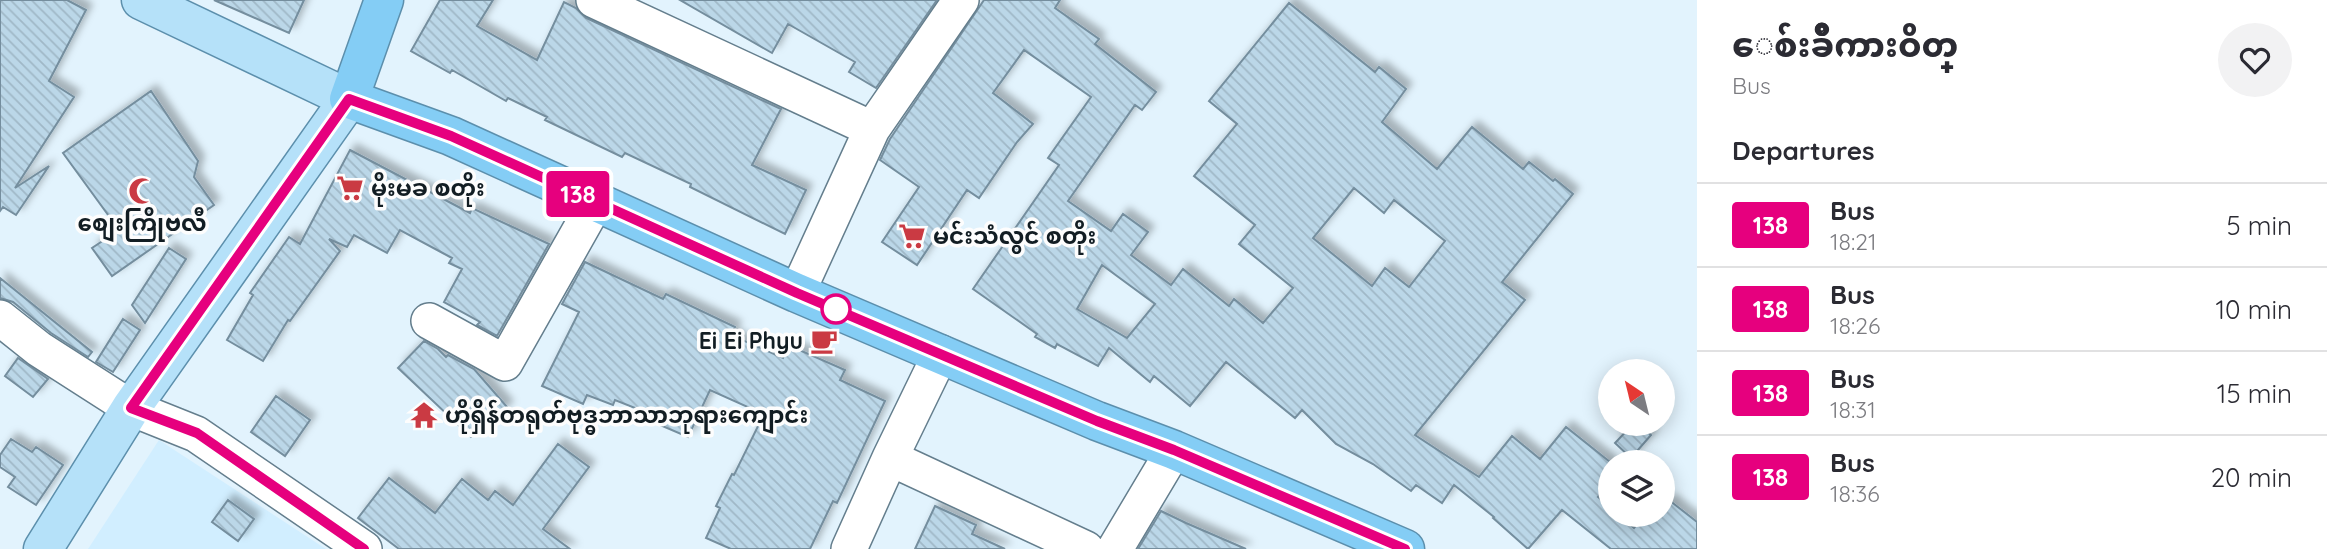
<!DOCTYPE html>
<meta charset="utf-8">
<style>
:root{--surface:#fff;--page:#f2f2f3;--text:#2b2b33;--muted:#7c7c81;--line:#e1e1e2}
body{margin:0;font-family:Quicksand,"Noto Sans Myanmar",sans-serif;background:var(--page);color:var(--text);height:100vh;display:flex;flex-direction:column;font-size:26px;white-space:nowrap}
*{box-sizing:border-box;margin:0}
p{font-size:23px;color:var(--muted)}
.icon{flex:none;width:38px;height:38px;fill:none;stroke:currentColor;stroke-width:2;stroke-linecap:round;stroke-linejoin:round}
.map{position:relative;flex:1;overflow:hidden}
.panel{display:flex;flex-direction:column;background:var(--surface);width:630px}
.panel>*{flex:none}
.badge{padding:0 14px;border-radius:5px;font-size:24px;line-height:46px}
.needle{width:46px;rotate:325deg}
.buttons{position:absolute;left:1598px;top:359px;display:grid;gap:14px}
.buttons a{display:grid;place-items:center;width:77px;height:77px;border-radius:50%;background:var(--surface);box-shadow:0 4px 18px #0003;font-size:35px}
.map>.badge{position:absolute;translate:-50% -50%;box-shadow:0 0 0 4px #fff}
h2{padding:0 35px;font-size:26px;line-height:63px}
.round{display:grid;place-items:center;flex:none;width:74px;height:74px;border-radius:37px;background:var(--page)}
.summary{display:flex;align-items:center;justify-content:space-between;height:119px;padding:0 35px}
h1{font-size:33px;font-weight:800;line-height:52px}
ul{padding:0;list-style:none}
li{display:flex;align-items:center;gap:21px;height:84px;padding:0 35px;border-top:2px solid var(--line)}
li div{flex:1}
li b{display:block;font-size:26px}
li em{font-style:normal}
li .badge{min-width:77px;font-weight:700;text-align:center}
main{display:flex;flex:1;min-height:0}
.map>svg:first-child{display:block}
.built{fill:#d1eeff}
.building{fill:url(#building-back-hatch);stroke:#748e9e;stroke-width:2;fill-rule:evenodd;filter:url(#shadow)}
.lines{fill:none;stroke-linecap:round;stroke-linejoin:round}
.minor-casing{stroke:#647e8d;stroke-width:38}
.major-casing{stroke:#5c8fac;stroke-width:41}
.highway-casing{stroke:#5c8fac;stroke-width:41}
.minor{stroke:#fff;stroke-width:35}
.major{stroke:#b5e1f9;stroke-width:38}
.highway{stroke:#84cdf5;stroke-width:38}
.line-casing{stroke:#fff;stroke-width:16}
.line{stroke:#e6007e;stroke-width:10}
.stop-dot{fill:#fff;stroke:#e6007e;stroke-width:3.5}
.labels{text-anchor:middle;stroke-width:7;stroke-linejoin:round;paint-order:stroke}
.poi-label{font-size:23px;font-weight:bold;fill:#121d23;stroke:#fdfdfd;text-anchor:start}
</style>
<main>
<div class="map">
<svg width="1697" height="549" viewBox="0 0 1697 549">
<defs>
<pattern id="building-back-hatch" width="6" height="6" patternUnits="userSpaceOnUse" patternTransform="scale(1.75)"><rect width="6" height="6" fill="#bbd7e8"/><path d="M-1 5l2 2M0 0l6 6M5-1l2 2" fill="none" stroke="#a0b8c7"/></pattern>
<filter id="shadow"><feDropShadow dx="6" dy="-6" stdDeviation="3.5" flood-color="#0004"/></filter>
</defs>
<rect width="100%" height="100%" fill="#e2f3fd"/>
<path class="built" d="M159 440 326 549H88Z"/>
<path class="building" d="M0 0H67L86 10 49 81 74 97 15 188 49 166 16 215 3 207 0 211Z
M214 0H304L289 33Z
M440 0H493L477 26 537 60 564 2 576 8 586 18 781 109 752 165 806 190 785 234 690 187 691 184 625 153 622 157 545 120 547 117 508 98 506 101 452 70 450 73 411 51Z
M680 0H937L876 88 849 72 855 62 788 24 772 53Z
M984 0H1060L1055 8 1099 39 1095 44 1156 92 1142 110 1135 105 1068 201 1111 231 1123 214 1148 232 1131 255 1171 285 1183 269 1229 306 1234 299 1263 323 1293 288 1239 244 1255 225 1194 176 1237 124 1209 101 1289 3 1375 72 1379 67 1406 89 1382 122 1437 169 1472 127 1523 169 1529 162 1553 181 1555 179 1573 194 1502 282 1525 300 1415 435 1479 477 1512 436 1540 459 1566 427 1610 462V483L1598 497 1610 507V514H1618L1634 528 1645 514H1662V508L1669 500 1697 522V549H1611L1562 510 1528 549 1493 518 1494 517 1454 485 1442 503 1416 485 1411 491 1373 464 1336 444 1302 410 1295 418 1226 362 1190 406 1154 376 1150 382 1109 348 1098 366 1057 344 1055 348 1035 337 1037 334 973 289 1059 165 1048 158 1091 97 1024 50 993 93 1033 124 1017 142 979 198 967 190 917 265 882 242 919 187 880 160 890 139ZM1354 188 1384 213 1394 200 1445 241 1409 287 1385 268 1372 286 1313 238ZM1102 265 1155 304 1127 338 1077 309Z
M151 91 198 161 194 177 214 205 112 276 92 248 119 230 63 153Z
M350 150 470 213 472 208 549 244 497 336 477 325 480 322 444 302 462 269 449 263 452 258 400 230 387 253 354 235 347 247 329 239 340 251 290 321 288 320 263 361 227 340 253 295 250 293 289 237 300 244Z
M169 248 186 259 145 323 132 305Z
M585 262 663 299 666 294 735 327 731 335 783 358 788 345 845 370 840 380 885 401 837 503 833 501 810 549H731L706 538 720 508 716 506 732 474 734 475 763 416 759 412 710 390 688 437 660 425 663 419 615 400 613 405 587 395 583 404 542 386 579 312 562 304Z
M0 278 92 352 88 357 51 333 13 302 0 298Z
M123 319 140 330 113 372 96 362Z
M424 341 438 349 446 357 448 355 474 369 507 407 471 437 398 368Z
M18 358 48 379 33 397 5 376Z
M276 396 310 420 285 456 251 432Z
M1633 424H1638L1651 435 1631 458 1615 443Z
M11 439 32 452 36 447 63 465 36 505 8 487 15 477 0 467V455Z
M558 444 589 467 543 529 570 549H399L358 518 389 478 435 513 462 479 488 500 495 491 513 505Z
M228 500 254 519 238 541 212 522Z
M935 506 976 525 972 534 1005 549H915Z
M1161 511 1186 523 1246 549H1138Z"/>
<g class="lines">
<defs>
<path id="minor" d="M594 0 872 129
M797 293 872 129 961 0
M0 318 39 349 131 408 196 434 364 549
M429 321 505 363 596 202
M890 458 1086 549
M849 549 890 458 941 353
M1115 549 1174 450"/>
<path id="major" d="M43 549 131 408 349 99 141 0"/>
<path id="highway" d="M384 0 349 99 451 136 797 293 1097 421 1174 450 1405 549"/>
</defs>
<use href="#minor" class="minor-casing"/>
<use href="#major" class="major-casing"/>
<use href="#highway" class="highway-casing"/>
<use href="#minor" class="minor"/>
<use href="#major" class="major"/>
<use href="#highway" class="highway"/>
</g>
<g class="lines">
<defs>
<path id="line" d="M364 549 197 433 131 408 349 99 451 136 797 293 1097 421 1174 450 1405 549"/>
</defs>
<use href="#line" class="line-casing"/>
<use href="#line" class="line"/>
</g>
<defs>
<symbol id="supermarket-bare" viewBox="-9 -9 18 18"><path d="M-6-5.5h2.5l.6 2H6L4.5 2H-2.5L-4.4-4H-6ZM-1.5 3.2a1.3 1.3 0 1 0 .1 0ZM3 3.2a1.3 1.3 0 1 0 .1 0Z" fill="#ca3a43" stroke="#fdfdfd" stroke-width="2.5" paint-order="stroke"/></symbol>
<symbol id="mosque-bare" viewBox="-9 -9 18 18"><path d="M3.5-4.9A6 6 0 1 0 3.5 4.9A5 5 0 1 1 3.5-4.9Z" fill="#ca3a43" stroke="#fdfdfd" stroke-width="2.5" paint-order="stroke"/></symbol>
<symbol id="cafe-bare" viewBox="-9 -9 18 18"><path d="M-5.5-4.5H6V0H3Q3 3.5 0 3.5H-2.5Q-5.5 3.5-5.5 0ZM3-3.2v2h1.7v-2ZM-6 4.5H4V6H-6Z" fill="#ca3a43" stroke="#fdfdfd" stroke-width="2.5" paint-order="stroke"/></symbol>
<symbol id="temple-bare" viewBox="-9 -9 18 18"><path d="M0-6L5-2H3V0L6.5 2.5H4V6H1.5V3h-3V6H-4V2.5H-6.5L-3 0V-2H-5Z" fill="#ca3a43" stroke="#fdfdfd" stroke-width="2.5" paint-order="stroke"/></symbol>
</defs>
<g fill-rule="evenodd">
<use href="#supermarket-bare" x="331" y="169" width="38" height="38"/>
<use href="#mosque-bare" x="123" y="172" width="38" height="38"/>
<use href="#supermarket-bare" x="893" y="217" width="38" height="38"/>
<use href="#cafe-bare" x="805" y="322" width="38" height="38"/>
<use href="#temple-bare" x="405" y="396" width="38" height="38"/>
</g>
<circle class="stop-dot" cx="836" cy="309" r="14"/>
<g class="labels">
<g class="poi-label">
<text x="371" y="196">မိုးမခ စတိုး</text>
<text x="142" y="231" text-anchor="middle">စျေးကြိုဗလီ</text>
<text x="933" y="244">မင်းသံလွင် စတိုး</text>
<text x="803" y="349" text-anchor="end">Ei Ei Phyu</text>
<text x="445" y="423">ဟိုရှိန်တရုတ်ဗုဒ္ဓဘာသာဘုရားကျောင်း</text>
</g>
</g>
</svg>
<div class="buttons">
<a><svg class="needle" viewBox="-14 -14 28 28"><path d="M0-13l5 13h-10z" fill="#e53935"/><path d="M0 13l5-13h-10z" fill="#7c7c81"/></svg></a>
<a><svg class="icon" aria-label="layers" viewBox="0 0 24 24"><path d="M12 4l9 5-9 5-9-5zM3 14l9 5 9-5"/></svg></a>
</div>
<b class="badge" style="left:578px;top:194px;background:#e6007e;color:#fff">138</b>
</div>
<section class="panel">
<div class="summary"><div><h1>ေစ်းခ်ဳိကားဝိတ္</h1><p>Bus</p></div><a class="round"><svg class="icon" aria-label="heart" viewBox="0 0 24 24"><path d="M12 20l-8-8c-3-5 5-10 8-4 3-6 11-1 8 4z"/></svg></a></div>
<h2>Departures</h2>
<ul>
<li><span class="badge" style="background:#e6007e;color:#fff">138</span><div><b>Bus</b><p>18:21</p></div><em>5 min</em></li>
<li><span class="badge" style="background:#e6007e;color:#fff">138</span><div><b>Bus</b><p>18:26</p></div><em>10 min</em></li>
<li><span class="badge" style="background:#e6007e;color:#fff">138</span><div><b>Bus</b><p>18:31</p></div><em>15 min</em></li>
<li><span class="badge" style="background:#e6007e;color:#fff">138</span><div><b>Bus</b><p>18:36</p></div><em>20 min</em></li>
</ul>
</section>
</main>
